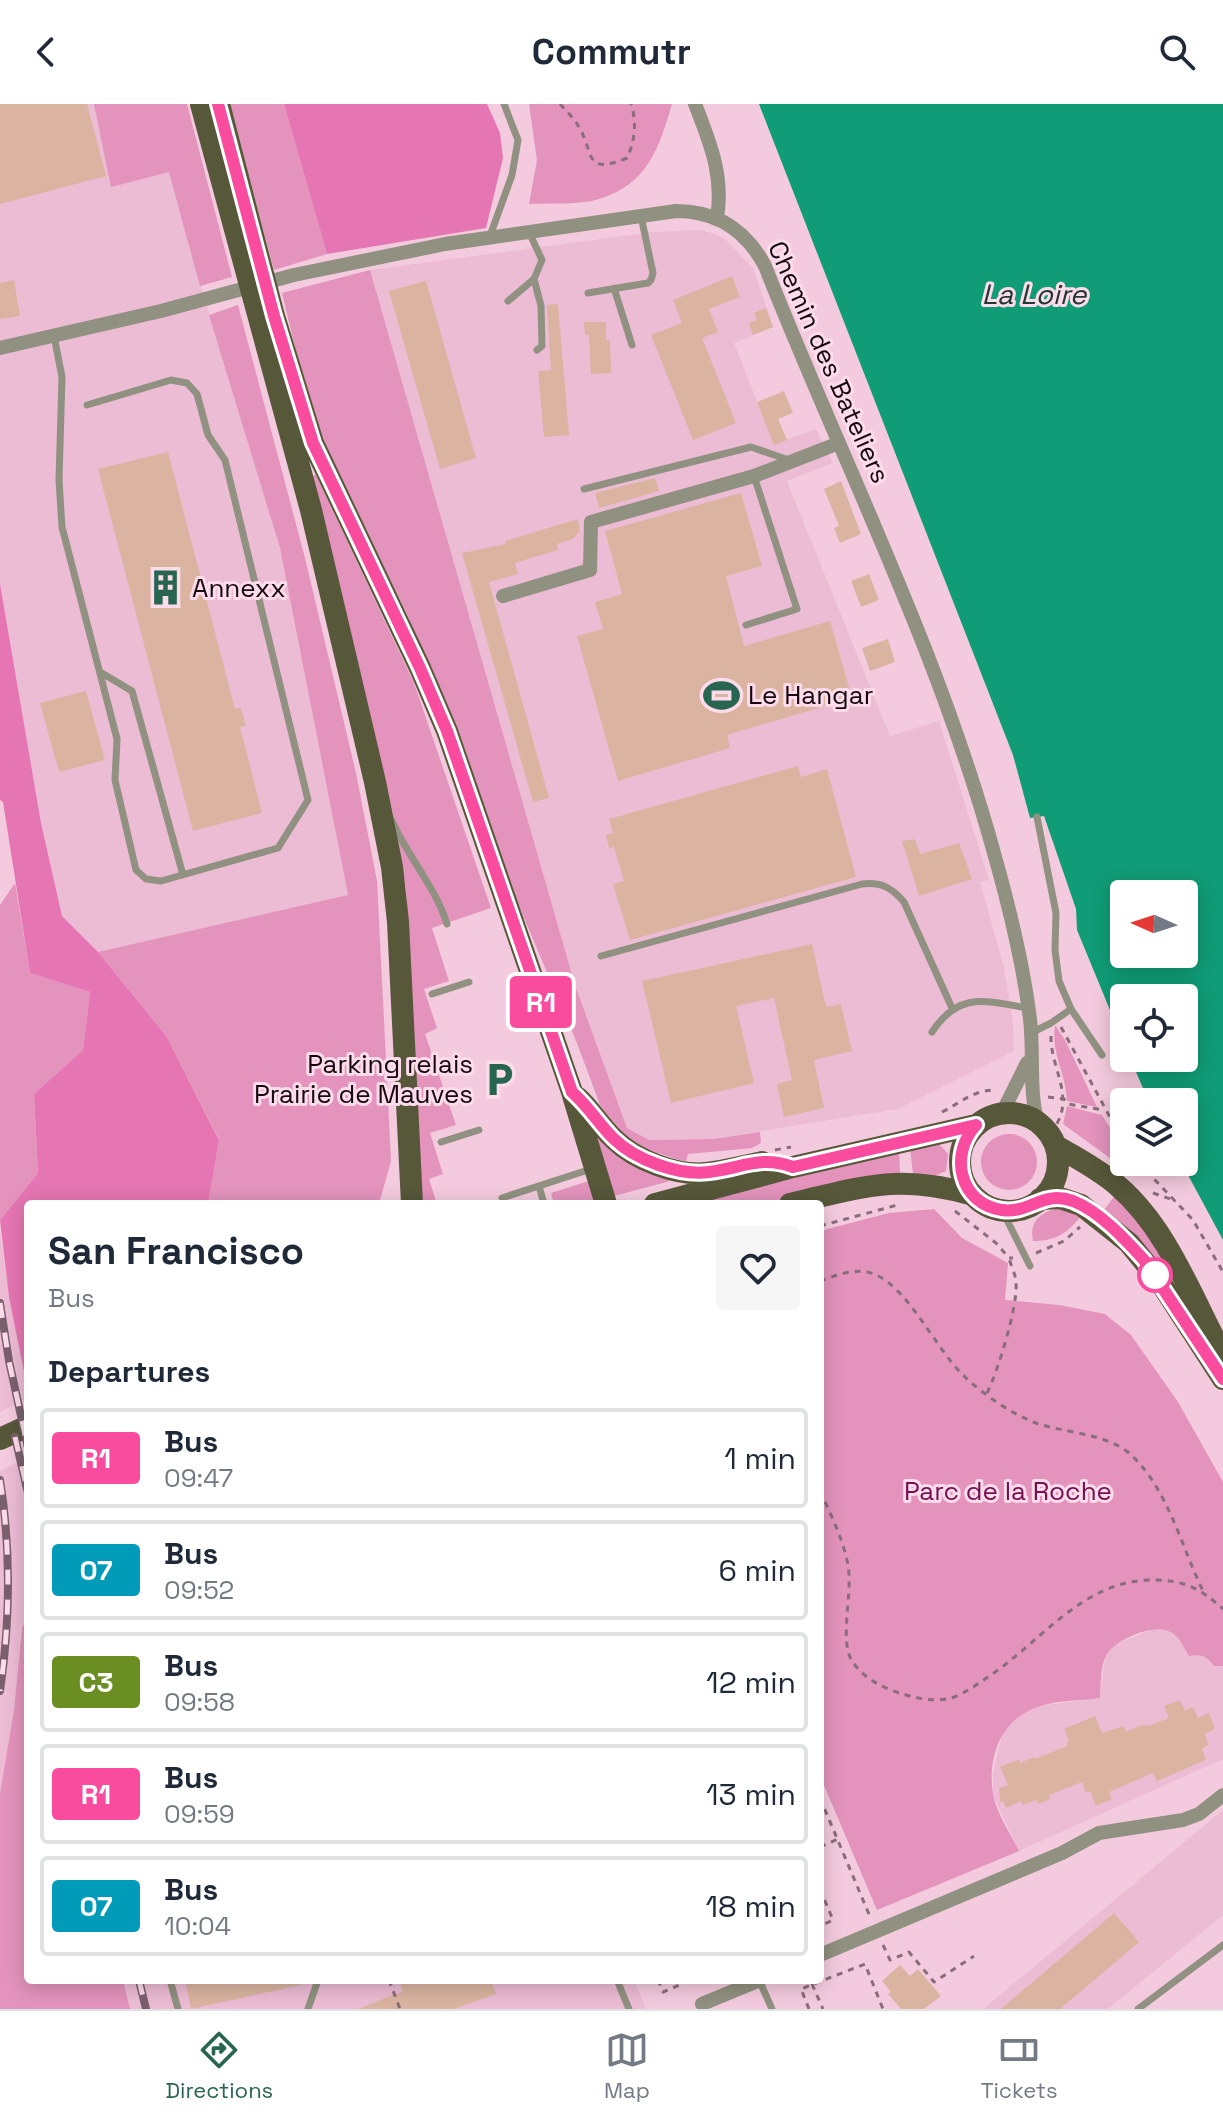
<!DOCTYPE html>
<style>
:root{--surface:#fff;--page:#f6f6f7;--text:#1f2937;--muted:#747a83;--line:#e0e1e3;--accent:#286550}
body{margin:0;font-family:"Space Grotesk",sans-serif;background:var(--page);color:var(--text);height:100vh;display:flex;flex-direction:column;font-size:30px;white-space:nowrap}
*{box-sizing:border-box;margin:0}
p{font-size:26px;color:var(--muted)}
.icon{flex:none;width:44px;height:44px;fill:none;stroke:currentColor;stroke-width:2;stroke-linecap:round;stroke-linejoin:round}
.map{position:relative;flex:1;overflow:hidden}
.side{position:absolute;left:24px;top:1096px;width:800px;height:784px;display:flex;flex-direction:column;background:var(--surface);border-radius:8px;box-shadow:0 4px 20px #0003}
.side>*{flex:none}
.badge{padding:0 16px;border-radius:6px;font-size:28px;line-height:52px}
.needle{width:52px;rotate:273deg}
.fabs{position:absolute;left:1110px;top:776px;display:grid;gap:16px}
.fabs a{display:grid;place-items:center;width:88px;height:88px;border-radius:8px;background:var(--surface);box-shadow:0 4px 20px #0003;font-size:40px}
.map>.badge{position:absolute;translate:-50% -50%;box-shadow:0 0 0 4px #fff}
h2{padding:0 24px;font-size:30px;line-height:72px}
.round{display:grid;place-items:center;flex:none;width:84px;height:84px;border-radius:8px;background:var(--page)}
.headline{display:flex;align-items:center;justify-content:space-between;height:136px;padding:0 24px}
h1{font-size:38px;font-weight:700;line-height:60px}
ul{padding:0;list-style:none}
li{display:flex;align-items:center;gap:24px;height:100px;margin:0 16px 12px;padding:0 8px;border:4px solid var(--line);border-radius:8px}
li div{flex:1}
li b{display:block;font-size:30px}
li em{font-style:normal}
li .badge{min-width:88px;font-weight:700;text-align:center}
header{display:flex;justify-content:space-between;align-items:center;height:104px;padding:0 24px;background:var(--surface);font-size:36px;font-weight:700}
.dock{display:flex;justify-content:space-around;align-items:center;height:112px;border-top:2px solid var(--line);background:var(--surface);font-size:22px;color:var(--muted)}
.dock a{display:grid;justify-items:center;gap:4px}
.dock .current{color:var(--accent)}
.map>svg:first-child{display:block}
.built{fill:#ecbcd4}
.green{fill:#e393bc}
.forest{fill:#e576b3}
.water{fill:#109c76;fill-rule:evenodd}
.building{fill:#dbb4a1}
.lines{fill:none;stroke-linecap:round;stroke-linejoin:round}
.path{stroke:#896d7a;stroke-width:3;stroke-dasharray:6 6;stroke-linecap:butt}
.lane{stroke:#919181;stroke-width:7}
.street{stroke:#919181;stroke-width:14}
.primary{stroke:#57573a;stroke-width:22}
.rail-casing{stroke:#7a606d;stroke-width:8}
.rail{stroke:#fcdbea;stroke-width:5;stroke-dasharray:15;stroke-linecap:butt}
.line-casing{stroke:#fff;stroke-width:18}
.line{stroke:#f94c9e;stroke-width:12}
.stop-dot{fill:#fff;stroke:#f94c9e;stroke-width:4}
.labels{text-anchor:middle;stroke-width:6;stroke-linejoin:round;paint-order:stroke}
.street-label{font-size:26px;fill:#15080f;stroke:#fcdbea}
.poi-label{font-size:26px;fill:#15080f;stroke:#fcdbea;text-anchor:start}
.park-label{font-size:26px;fill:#740f50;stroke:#fcdbea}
.water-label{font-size:28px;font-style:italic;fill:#203930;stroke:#fcdbea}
</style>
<header><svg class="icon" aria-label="back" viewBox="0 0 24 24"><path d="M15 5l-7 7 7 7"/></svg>Commutr<svg class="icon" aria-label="search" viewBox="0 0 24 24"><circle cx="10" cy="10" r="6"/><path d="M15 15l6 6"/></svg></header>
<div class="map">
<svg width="1223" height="1905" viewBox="0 0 1223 1905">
<rect width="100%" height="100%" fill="#f4cbde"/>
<path class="built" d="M0 0H151L199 176 280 444 348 792 98 848 62 812 41 719 0 480Z
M702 126 724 134 753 164 773 223 734 239 774 340 816 325 833 359 787 377 890 632 939 617 989 776 980 778 1004 863 1013 920 1014 947 898 1005 713 1035 648 1036 627 1024 575 881 370 166 652 128Z
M0 1127 9 1193 28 1288V1294L0 1308Z
M28 1353V1519L21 1522 14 1606 0 1689V1367Z
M1151 1526H1167L1177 1532 1189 1552 1198 1551 1208 1554 1214 1561 1223 1562V1655L1019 1747 993 1691V1670L1003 1627 1020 1611 1040 1602 1100 1594 1105 1553 1114 1541Z
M1223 1706V1811L1108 1905H983Z
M123 1876H634L646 1905H130Z"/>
<path class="green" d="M94 0H187L232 173 200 182 169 68 111 83Z
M230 0H284L327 150 274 166Z
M529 0H672C659 44 648 80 599 95 581 101 549 99 529 100L537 56Z
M370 166 575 881 627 1024 649 1036 713 1035 760 1028 761 1039 752 1044 688 1050 686 1058 639 1043 619 1028 600 1001 577 939 510 781 460 641 407 510 353 403 310 306 282 189Z
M238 201 305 454 356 669 377 777 391 1057 379 1100H208L219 1035 167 933 98 848 348 791 280 444 209 211Z
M316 371 414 579 491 804 432 824 449 877 424 885 437 924 425 930 456 1021 430 1029 443 1070 429 1075 437 1100H420L406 784 382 668 309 372Z
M15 779 30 869 90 888 83 946 34 990 38 1069 0 1116V801Z
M1055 921 1065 936 1097 1003 1067 997C1066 969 1051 951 1055 921Z
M1067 1002 1102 1011C1111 1027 1129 1045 1121 1062L1063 1020Z
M591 1030 681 1074 614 1092Z
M981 1058a28 28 0 1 1 56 0a28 28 0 1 1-56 0Z
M939 1040 948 1050 946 1067 934 1072 913 1070 910 1044Z
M899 1046 900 1070 870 1073 765 1100H687Z
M592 1076 598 1097 588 1100H554L551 1089Z
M1117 1089 1137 1109 1217 1250 1103 1107Z
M1066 1103 1080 1113C1067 1130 1055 1137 1033 1137 1028 1114 1046 1105 1066 1103Z
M934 1105 962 1134 1008 1159 1005 1196 1059 1201 1105 1210 1131 1231 1178 1298 1223 1378V1562H1214C1207 1552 1201 1550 1189 1552 1185 1546 1181 1536 1175 1531 1159 1516 1117 1534 1107 1550 1100 1561 1101 1581 1100 1594 1080 1597 1057 1596 1038 1603 1001 1615 987 1653 993 1690 996 1709 1011 1730 1019 1747L877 1806 820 1672V1127L889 1109Z
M28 1519V1876H123L130 1905H0V1689L14 1606 22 1522Z"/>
<path class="forest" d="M284 0H487L500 29 503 54 486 124 327 150Z
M0 480 41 719 62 812 98 848 167 933 219 1036 208 1100H28V1288L9 1193 0 1116 38 1069 34 990 83 946 90 888 30 869 3 698 0 696Z"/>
<path class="water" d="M759 0H1223V1136L1181 1058H1184V998H1149L1130 954H1184V894H1124V940L1077 826 1076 805 1044 712 1030 714 1013 651ZM1124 790H1184V850H1124Z"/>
<path class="building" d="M0 0H87L106 72 0 100Z
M732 172 740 193 709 205 718 228 702 234 736 319 693 336 651 231 682 219 673 196Z
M14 176 20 212 0 215V179Z
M426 177 476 354 440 365 389 187Z
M558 200 569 331 544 333 538 267 551 266 547 201Z
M766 204 773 223 753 231 749 219 757 216 754 209Z
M584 218H606V236H610L611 269 591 270 589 231H585Z
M784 287 793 309 778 315 787 336 774 341 757 298Z
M168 348 235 605 241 604 246 622 240 623 262 709 193 727 98 365Z
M655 374 659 387 599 404 595 389Z
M841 377 861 430 840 439 834 424 839 422 824 385Z
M741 389 762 462 726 472 744 542 830 517 852 594 727 631 730 644 618 677 577 532 603 525 595 498 622 490 605 427Z
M578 415 580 427 573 435 557 440 558 446 515 459 518 470 489 478 549 694 533 698 462 449 506 440 505 437Z
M869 470 879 496 861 503 851 477Z
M888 535 895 558 870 567 862 544Z
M86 587 105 656 59 668 40 599Z
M798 662 801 673 827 665 856 773 630 836 613 780 624 777 614 743 609 744 606 731 613 729 609 715Z
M915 735 920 750 959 739 972 775 919 792 902 737Z
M812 840 826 903 841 900 852 947 814 956 824 1004 784 1013 777 980 792 976 774 894 736 902 754 979 671 999 642 877Z
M1180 1596 1185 1607 1193 1603 1198 1614 1209 1609 1215 1625 1205 1630 1209 1641 1202 1644 1206 1656 1157 1677 1153 1669 1109 1688 1112 1695 1096 1702 1090 1687 1086 1689 1082 1678 1049 1691 1050 1695 1038 1700 1036 1696 1023 1701 1021 1697 1006 1704 1003 1697 1000 1698 999 1684 1008 1681 1000 1663 1019 1655 1020 1659 1034 1653 1035 1655 1067 1642 1066 1639 1069 1637 1064 1625 1095 1612 1102 1629 1124 1622 1126 1628 1142 1621 1148 1622 1169 1614 1164 1602Z
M1114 1809 1139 1838 1060 1905H1001Z
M900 1861 910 1872 918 1865 941 1892 924 1905H901L888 1890 891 1888 882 1877Z
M185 1876H300L301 1881 191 1905Z
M399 1876H491L496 1890 454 1905H358L403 1887Z"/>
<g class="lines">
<path class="path" d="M560 0C567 8 575 15 580 25 594 49 584 72 627 54 635 37 637 18 631 0
M1061 923 1124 1039
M1051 932C1050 963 1076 994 1054 1024
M1048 993 1064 995 1068 1000 1104 1006
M942 1008C962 998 973 986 996 986
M775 1046 791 1043
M1138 1058 1193 1116 1223 1168
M1153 1089 1176 1097
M955 1107 996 1139 1009 1154H1013
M820 1122 901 1100
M1036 1149 1064 1137 1080 1123
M820 1177C835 1172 851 1165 867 1168 905 1175 936 1247 965 1273 984 1291 1012 1310 1036 1319 1064 1329 1105 1329 1129 1349 1168 1384 1181 1442 1203 1487
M987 1289C998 1267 1018 1202 1016 1179 1016 1171 1011 1162 1009 1154
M820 1387C831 1411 843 1435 848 1461 853 1489 839 1536 852 1557 863 1574 884 1585 903 1590 918 1595 935 1598 951 1594 964 1590 976 1581 988 1573 1041 1538 1083 1476 1152 1476 1184 1476 1200 1484 1223 1505
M820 1694 871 1815
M820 1743 838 1735
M820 1785 833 1816 820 1822
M883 1841 890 1856 909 1848 934 1878 974 1852
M389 1876 400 1905
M658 1876 663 1888 691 1876
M812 1880 823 1905
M809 1905 801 1885 865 1860 883 1905"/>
<path class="lane" d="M490 132 512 71 518 36 504 0
M534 175 541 202 542 242 537 246
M614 184 632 241
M588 189 648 179 651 176 653 169 641 112
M508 197 534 175 542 156 529 128
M54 232 62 273 59 376 62 423 117 635 115 676 136 766 146 775 161 777 278 744 308 696 225 356 208 331 197 290 187 279 171 276 87 301
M584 385 751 343 789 356
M746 521 797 505 754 372
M100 568 132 587 183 771
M1037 713 1056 809 1055 846 1059 877 1071 905 1102 951
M392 717C408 753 435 782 447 820
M601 852 862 780C881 778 891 783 904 798L952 904
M432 890 469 878
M932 928C959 887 985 897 1028 904
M1033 928 1051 919 1071 905
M441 1038 479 1026
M539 1082 544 1100
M502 1094 591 1065
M1002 1106 1030 1162
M170 1876 178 1905
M617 1876 629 1905
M759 1876 772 1905
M308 1905 318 1876
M1138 1905 1223 1841"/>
<path class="street" d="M695 0C710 39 724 71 717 114
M0 244 161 207 294 171 445 140 676 107C717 107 746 126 765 162 842 357 938 545 994 749 1009 802 1023 859 1030 915 1034 949 1029 983 1037 1017
M503 492 590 466 591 418 754 372 839 339
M1002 1009 1027 959
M820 1851 1062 1749 1099 1729 1183 1716 1199 1710 1223 1691
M702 1900 760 1876"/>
<path class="primary" d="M201 0 311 406 375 678 392 763 398 818 412 1100
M219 0 274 212 313 339 420 564 447 627 572 988 606 1100
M577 993C591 1005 600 1022 614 1035 635 1056 677 1072 706 1069 725 1067 743 1062 762 1058
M960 1058a49 49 0 1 1 98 0a49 49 0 1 1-98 0Z
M1055 1041C1076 1054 1100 1066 1118 1082 1168 1125 1192 1194 1223 1251
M1040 1095 1060 1094 1081 1101 1129 1139 1159 1176 1223 1275
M655 1100 793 1063 976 1021
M790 1100C862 1083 899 1069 973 1091
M0 1335 28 1322"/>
<defs>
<path id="rail" d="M0 1199 9 1257 28 1344
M15 1333 28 1389
M0 1376C11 1445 10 1518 0 1587
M139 1876 146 1905"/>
</defs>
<use href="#rail" class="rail-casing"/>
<use href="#rail" class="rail"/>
</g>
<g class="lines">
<defs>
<path id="line" d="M218 0 274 212 313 339 420 564 447 627 572 988C589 1003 598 1019 613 1034 635 1056 679 1072 709 1068 743 1064 760 1051 793 1063L976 1021C949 1050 959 1100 1002 1106 1030 1110 1042 1086 1073 1097 1099 1107 1125 1135 1144 1156L1223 1275"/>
</defs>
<use href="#line" class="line-casing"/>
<use href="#line" class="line"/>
</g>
<defs>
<symbol id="building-bare" viewBox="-9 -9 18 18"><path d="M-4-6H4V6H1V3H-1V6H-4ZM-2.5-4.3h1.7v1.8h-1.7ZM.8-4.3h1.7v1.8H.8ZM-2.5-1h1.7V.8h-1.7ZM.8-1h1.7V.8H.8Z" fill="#286550" stroke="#fcdbea" stroke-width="2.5" paint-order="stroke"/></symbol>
<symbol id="stadium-bare" viewBox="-9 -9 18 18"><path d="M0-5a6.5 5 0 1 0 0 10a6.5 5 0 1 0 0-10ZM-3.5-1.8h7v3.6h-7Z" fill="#286550" stroke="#fcdbea" stroke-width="2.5" paint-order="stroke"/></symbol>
<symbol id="parking-bare" viewBox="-9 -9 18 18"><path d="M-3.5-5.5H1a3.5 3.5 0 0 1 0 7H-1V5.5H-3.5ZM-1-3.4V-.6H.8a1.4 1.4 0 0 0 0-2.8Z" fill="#286550" stroke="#fcdbea" stroke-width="2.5" paint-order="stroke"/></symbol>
</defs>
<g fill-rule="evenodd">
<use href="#building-bare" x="140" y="458" width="51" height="51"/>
<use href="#stadium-bare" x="696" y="566" width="51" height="51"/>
<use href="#parking-bare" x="474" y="950" width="51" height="51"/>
</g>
<circle class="stop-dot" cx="1155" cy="1171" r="16"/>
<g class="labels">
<g class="street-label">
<text transform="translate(829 258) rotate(66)" y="9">Chemin des Bateliers</text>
</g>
<g class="poi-label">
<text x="192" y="493">Annexx</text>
<text x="748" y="600">Le Hangar</text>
<text x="473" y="969" text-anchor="end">Parking relais<tspan x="473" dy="30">Prairie de Mauves</tspan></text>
</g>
<g class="park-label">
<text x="1008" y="1396">Parc de la Roche</text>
</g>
<g class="water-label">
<text x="1034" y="200">La Loire</text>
</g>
</g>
</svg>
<div class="fabs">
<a><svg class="needle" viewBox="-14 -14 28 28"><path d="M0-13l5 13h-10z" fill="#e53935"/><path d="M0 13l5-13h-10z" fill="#747a83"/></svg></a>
<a><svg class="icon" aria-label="locate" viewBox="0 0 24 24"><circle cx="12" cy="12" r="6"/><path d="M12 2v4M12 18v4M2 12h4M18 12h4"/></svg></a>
<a><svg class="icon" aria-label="layers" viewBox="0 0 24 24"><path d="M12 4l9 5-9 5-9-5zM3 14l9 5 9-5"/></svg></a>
</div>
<b class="badge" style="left:541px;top:898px;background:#f94c9e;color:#fff">R1</b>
<section class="side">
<div class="headline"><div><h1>San Francisco</h1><p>Bus</p></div><a class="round"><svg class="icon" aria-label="heart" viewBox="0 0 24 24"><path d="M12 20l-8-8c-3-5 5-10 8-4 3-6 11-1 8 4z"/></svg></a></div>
<h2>Departures</h2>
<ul>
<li><span class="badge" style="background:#f94c9e;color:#fff">R1</span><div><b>Bus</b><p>09:47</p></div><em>1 min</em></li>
<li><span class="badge" style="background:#009bb9;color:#fff">07</span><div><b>Bus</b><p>09:52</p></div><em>6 min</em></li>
<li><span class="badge" style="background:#6b8e23;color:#fff">C3</span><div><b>Bus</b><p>09:58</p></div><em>12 min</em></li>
<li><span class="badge" style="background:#f94c9e;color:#fff">R1</span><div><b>Bus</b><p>09:59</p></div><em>13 min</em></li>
<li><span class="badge" style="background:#009bb9;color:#fff">07</span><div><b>Bus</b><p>10:04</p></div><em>18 min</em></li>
</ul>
</section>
</div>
<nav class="dock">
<a class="current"><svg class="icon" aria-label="directions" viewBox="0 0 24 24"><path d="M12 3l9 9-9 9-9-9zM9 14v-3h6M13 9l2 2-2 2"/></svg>Directions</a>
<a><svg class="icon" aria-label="map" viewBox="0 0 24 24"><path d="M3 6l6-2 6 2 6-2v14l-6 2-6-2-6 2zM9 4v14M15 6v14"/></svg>Map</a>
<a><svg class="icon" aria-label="tickets" viewBox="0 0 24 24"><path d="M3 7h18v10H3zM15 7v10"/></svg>Tickets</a>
</nav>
